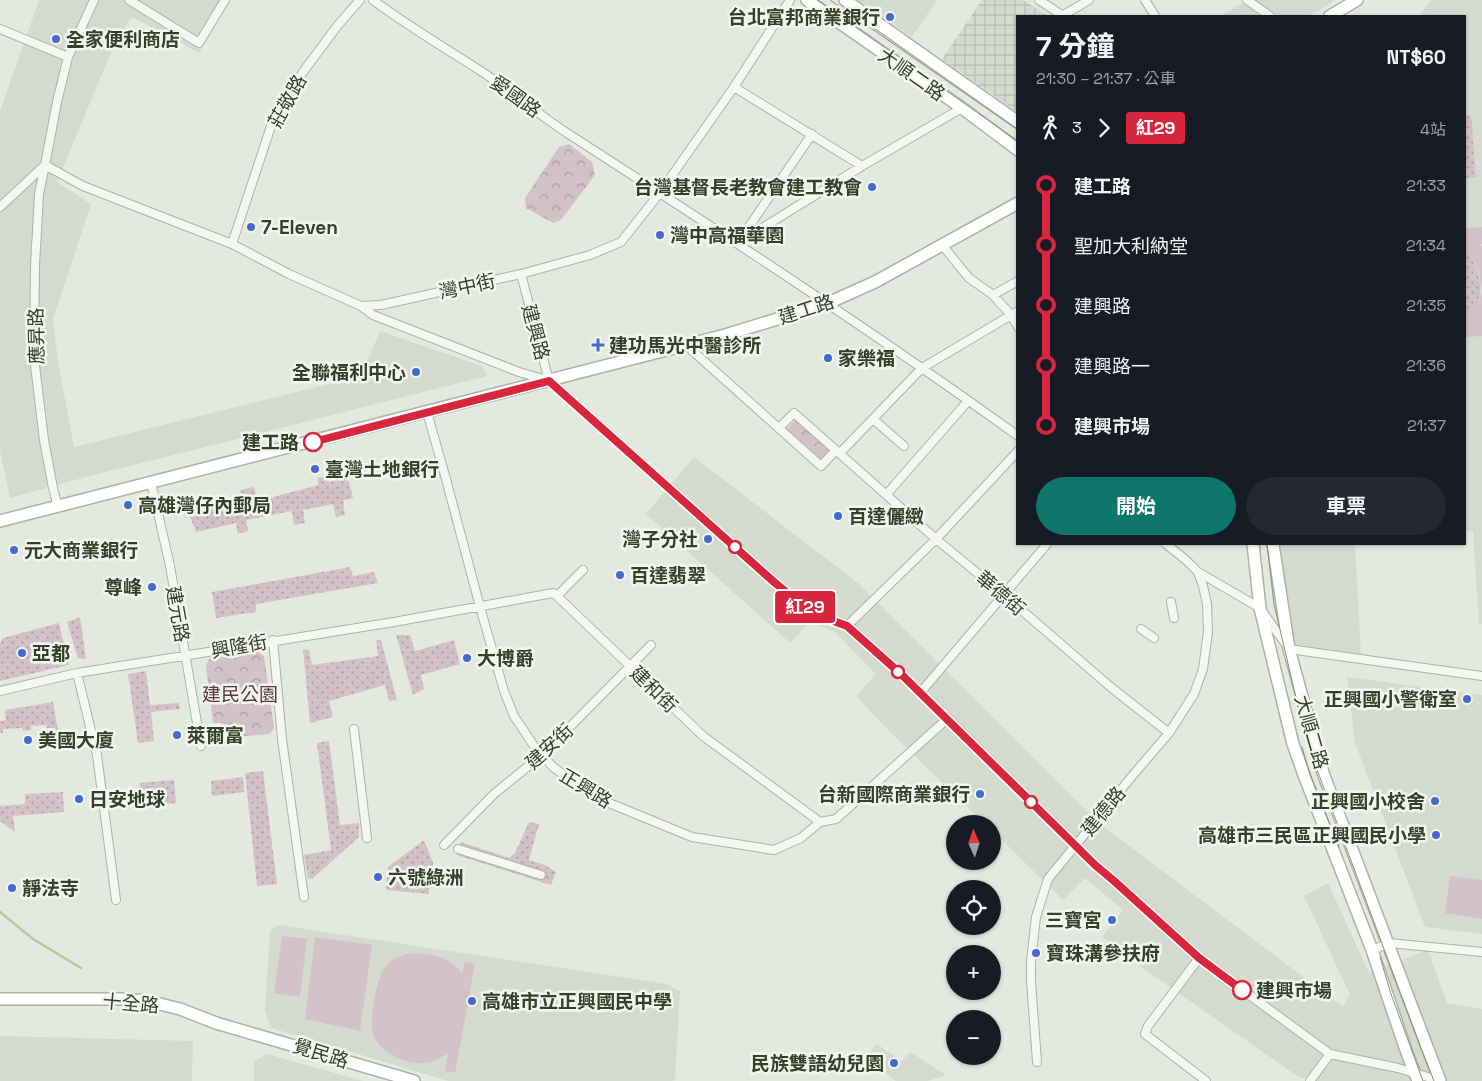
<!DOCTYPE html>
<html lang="zh-TW">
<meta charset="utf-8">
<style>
:root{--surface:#171b24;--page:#242831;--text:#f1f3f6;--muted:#9ea1a6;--accent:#0f766e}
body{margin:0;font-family:"Space Grotesk","Noto Sans TC",sans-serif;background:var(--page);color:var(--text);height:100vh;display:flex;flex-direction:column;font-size:19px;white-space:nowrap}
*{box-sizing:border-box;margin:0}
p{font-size:16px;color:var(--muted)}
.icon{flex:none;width:28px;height:28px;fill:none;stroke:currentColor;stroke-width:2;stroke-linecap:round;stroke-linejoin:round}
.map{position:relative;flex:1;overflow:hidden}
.side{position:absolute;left:1016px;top:15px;width:450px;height:530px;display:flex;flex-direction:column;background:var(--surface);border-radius:0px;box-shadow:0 1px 4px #0004}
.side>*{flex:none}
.badge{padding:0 10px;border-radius:4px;font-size:18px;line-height:32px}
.needle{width:32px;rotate:357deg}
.tools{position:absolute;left:946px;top:815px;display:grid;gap:10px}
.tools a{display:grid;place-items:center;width:55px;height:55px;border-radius:50%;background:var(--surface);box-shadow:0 1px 4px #0004;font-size:25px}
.map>.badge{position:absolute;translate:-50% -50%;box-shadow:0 0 0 2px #fff}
.legs{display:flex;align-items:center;gap:8px;height:55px;padding:0 20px;font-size:16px}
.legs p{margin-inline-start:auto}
.summary{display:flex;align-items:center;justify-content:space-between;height:85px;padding:0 20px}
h1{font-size:28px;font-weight:700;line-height:38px}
.primary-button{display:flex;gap:10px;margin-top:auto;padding:10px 20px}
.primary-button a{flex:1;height:58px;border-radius:30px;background:var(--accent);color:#fff;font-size:20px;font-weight:700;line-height:58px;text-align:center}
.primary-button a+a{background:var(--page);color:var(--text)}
ul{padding:0 20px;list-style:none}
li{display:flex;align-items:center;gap:18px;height:60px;font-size:19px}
li i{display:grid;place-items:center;width:8px;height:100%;margin:0 6px;background:currentColor}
li i::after{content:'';width:12px;height:12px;margin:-6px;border:4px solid;border-radius:50%;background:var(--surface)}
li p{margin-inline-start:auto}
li:first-child i{background:linear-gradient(#0000 50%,currentColor 0)}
li:last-child i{background:linear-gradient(currentColor 50%,#0000 0)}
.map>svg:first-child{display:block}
.built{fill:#d4dbce}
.industrial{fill:url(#industrial-grid)}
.grass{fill:url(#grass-dots)}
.park{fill:url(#park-crowns)}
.pitch{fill:#d3c1c8}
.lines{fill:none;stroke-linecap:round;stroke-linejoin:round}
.stream{stroke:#b7c99a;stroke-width:2.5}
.street-casing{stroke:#acb3a5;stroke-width:10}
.secondary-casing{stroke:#acb3a5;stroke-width:14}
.street{stroke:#f5f7f2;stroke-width:8}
.secondary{stroke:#fff;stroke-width:11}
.tram{stroke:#869379;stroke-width:1}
.line-1-casing{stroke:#fff;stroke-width:11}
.line-1{stroke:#d7263d;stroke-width:8}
.poi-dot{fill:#436acf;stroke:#f3f6ef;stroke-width:2}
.stop-1-dot{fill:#fff;stroke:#d7263d;stroke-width:2.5}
.labels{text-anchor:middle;stroke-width:5;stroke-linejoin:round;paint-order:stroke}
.poi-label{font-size:19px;font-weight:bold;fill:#344028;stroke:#f3f6ef;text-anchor:start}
.street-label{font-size:19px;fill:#344028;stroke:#f3f6ef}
.stop-label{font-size:19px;font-weight:bold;fill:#344028;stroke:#f3f6ef;text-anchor:end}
.park-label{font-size:19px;fill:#5c3542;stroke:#f3f6ef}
</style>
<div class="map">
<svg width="1482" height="1081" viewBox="0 0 1482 1081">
<defs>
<pattern id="industrial-grid" width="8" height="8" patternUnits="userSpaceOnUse" patternTransform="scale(1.25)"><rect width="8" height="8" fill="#d4dbce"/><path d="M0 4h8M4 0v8" fill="none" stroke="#b7bdb1"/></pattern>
<pattern id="grass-dots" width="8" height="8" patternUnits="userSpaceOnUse" patternTransform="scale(1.25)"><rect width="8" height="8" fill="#d3c1c8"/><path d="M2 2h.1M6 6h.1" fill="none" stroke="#ac9ea2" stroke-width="1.8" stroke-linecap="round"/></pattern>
<pattern id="park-crowns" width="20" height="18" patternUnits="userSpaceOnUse" patternTransform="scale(1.25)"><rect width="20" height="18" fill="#d3c1c8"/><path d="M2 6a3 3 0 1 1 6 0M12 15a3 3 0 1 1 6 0" fill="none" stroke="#ac9ea2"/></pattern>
</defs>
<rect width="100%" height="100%" fill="#e4e9e0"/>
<path class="built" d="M39 0H230L199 53 132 17 115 43 57 182 91 204 53 319 58 362 74 447 361 376 380 331 482 366 487 376 86 477 10 498 0 451V111Z
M857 0H937L912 37Z
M1247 0H1336L1309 16H1221Z
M1432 0H1482V624H1479L1473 531H1465V16H1418Z
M694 457 859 584 1100 824 1343 1007 1350 995 1304 896 1328 883 1369 973 1428 950 1447 1003 1482 1009V1081H1312L1297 1076 1127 957 1102 937 1123 910 1085 878 1063 900 993 831 992 824H985L889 731 856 696 876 674 835 632 810 622 790 643 646 514Z
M1280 544H1355L1361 655 1293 645Z
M1347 677 1482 695V934L1425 927 1355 743Z
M279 925 667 984 680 991 675 1080 672 1081H448L271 1028 265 1010 270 930Z
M0 1036 193 1041 192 1081H0Z
M877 1044 902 1061 910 1052 946 1075 928 1081H896L883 1071 861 1064Z
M267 1054 363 1081H254V1062Z"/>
<path class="industrial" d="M982 0H1023L1048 16H1018L1017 112 942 59Z"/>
<path class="grass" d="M1471 115 1476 177 1465 178V116Z
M1465 252C1480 262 1482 287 1479 304 1476 310 1471 314 1465 318Z
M327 476 329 482 348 477 353 498 343 500 345 515 336 517 333 504 303 510 305 523 294 525 292 511 246 520 248 531 238 534 236 523 196 532 190 517 206 513 204 502 213 500 215 509 243 502 240 490 254 487 258 501 319 485 318 478Z
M350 567 353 576 374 572 378 583 256 604V612L216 618 212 592Z
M80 617 86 659 78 658 67 622Z
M59 623 69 665 0 681V643L3 638Z
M396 635H410L415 651 454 640 460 664 421 675 424 689 413 695Z
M376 640H381L397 700 389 701 385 685 329 701 333 717 310 723 303 649 309 650 312 665 378 656Z
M146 671 150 705 179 703 180 709 151 712 154 741 138 743 128 674Z
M53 702 61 748 56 746 55 728H47L46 725 31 726V730L23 731 22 728 3 729V733H0V721L6 720 5 710Z
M329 741 340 825 359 823V837L312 879 308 878 304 855 331 850 317 743Z
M263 771 277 884 257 886 245 773Z
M243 777 244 792 212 796 211 781Z
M174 780 176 803 139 806 140 783Z
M63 792 64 812 13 816 15 832 0 821V806L25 804V794Z
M529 822 539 824 529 860 545 865 556 872 551 885 457 855 461 842 509 858 515 853Z
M424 840 433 863V872H430L429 894 386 890 388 867Z"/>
<path class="park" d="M569 144 592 162 595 175 561 220 553 223 526 208 525 198 559 147Z
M796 419 832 451 822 461 786 430Z
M257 651 264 656 274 728 270 734 222 738 221 723H213L206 666 209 659Z"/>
<path class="pitch" d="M1482 227V244H1479L1482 246V291C1480 275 1479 262 1465 252V228Z
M1482 293V336L1465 337V318C1475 312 1479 305 1482 293Z
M1450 876 1482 880V919L1445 913Z
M282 936 307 939 300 997 274 993Z
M315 937 372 945 360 1031 305 1019Z
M414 953C435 954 449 957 462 973L465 961 475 964 455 1073 445 1071 448 1054C440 1058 432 1063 423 1063 405 1064 379 1053 373 1034 369 1024 376 985 381 974 382 970 387 965 390 962 397 956 405 954 414 953Z"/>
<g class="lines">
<path class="stream" d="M0 912 33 939 81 968"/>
<defs>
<path id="street" d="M129 0 199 43 225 0
M373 0C409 27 447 49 484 73 512 92 538 114 567 133 719 231 871 330 1018 436
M1039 0 1063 16
M1145 0 1155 16
M1247 0 1270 16
M1062 16 1089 0
M0 29 68 57
M734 87 862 166
M0 207 45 165 57 102 68 57 94 0
M740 240 812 134
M738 243 862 166 962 108
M232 244 273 120 303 72 338 25 360 0
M942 245 969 278 993 295 1011 315 1018 327
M521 274 549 381 774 582 812 613 847 626 902 675 956 727 1075 846 1105 874 1113 879 1199 958 1330 1054 1398 1068 1441 1081
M993 295 1018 281
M361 306 373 315 519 372 547 380
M686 345 821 466 836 450
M427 412 446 479 480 607 504 691 514 716 534 746 553 767 583 789 609 803 692 837 774 850 801 838 820 822 836 819 947 719
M873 419 904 446
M779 428 794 413 936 539 1004 595 1113 689 1169 733
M840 453 922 368 1018 311
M151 482 170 566 201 746
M886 495 968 401
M58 507 53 488 44 440 34 357 35 266 39 194 45 165 83 186 232 244 289 274 361 306 381 305 521 274 590 255 621 242 659 194 734 87 790 0
M1198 572 1260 608 1289 649 1482 676
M557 596 583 570
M1171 602 1174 618
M847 626 936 539 1018 451
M1141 629 1154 638
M273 640 282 739 304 897
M77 673 97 755 116 900
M0 691 77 673 394 622 553 593 557 596 703 736 820 822
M920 693 1047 544
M354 729 367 838
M444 845 494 794 542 755 651 645
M458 849 541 875
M1372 950 1389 943 1482 952
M1199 958 1148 1026 1145 1034 1206 1081
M1037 1062 1031 981V961L1036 917 1048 879 1133 775 1169 733 1194 694 1203 669 1208 632 1207 604 1203 586 1198 572 1186 560 1166 544
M1310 1081 1330 1054"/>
<path id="secondary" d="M807 0 962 108 1018 150
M845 0 1018 122
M1330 16 1357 0
M0 521 725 335 826 304 875 282 1018 203
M1253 544 1260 608 1293 744 1304 775 1372 950 1407 1053 1418 1081
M1273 544 1289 649 1323 773 1440 1081
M0 999H121L148 1001 180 1009 216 1023 414 1081"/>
</defs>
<use href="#street" class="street-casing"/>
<use href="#secondary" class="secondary-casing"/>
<use href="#street" class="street"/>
<use href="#secondary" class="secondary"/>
<path class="tram" d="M817 0 1018 141
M830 0 1018 130
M1267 544 1274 604 1306 740 1421 1048 1434 1081
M1302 747 1310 775 1339 847
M1380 957 1391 994 1423 1081"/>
</g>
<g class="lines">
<defs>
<path id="line-1" d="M313 442 549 381 774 582 812 613 847 626 902 675 1095 865 1113 880 1199 958 1242 990"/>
</defs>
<use href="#line-1" class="line-1-casing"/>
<use href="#line-1" class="line-1"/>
</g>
<g class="poi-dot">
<circle cx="890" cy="17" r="5"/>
<circle cx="56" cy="39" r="5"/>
<circle cx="872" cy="187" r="5"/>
<circle cx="251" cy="227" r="5"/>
<circle cx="660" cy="235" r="5"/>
<path d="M595.5 337.5h5v5h5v5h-5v5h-5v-5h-5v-5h5z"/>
<circle cx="828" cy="358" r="5"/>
<circle cx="416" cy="372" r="5"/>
<circle cx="315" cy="469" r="5"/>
<circle cx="128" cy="505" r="5"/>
<circle cx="838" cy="516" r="5"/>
<circle cx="708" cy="539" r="5"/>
<circle cx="14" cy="550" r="5"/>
<circle cx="620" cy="575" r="5"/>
<circle cx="152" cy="587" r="5"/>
<circle cx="22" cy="653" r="5"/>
<circle cx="467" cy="658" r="5"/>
<circle cx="1467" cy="699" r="5"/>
<circle cx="177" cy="735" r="5"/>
<circle cx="28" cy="740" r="5"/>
<circle cx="980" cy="794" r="5"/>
<circle cx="79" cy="799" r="5"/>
<circle cx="1435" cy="801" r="5"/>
<circle cx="1436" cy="835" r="5"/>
<circle cx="378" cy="877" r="5"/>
<circle cx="12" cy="888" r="5"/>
<circle cx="1112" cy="920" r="5"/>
<circle cx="1036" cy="953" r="5"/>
<circle cx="472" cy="1001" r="5"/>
<circle cx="894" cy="1063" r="5"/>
</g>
<g class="stop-1-dot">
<circle cx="313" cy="442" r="9"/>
<circle cx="735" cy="547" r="6"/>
<circle cx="898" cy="672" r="6"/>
<circle cx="1031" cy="802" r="6"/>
<circle cx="1242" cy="990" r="9"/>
</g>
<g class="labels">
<g class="poi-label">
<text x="880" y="24" text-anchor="end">台北富邦商業銀行</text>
<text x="66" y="46">全家便利商店</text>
<text x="862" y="194" text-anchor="end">台灣基督長老教會建工教會</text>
<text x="261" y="234">7-Eleven</text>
<text x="670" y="242">灣中高福華園</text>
<text x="609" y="352">建功馬光中醫診所</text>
<text x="838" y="365">家樂福</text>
<text x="406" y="379" text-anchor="end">全聯福利中心</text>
<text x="325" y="476">臺灣土地銀行</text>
<text x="138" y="512">高雄灣仔內郵局</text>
<text x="848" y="523">百達儷緻</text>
<text x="698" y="546" text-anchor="end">灣子分社</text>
<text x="24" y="557">元大商業銀行</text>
<text x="630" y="582">百達翡翠</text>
<text x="142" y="594" text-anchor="end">尊峰</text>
<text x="32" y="660">亞都</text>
<text x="477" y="665">大博爵</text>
<text x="1457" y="706" text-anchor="end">正興國小警衛室</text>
<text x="187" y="742">萊爾富</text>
<text x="38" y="747">美國大廈</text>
<text x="970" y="801" text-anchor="end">台新國際商業銀行</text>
<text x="89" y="806">日安地球</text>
<text x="1425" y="808" text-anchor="end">正興國小校舍</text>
<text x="1426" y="842" text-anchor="end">高雄市三民區正興國民小學</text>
<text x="388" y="884">六號綠洲</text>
<text x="22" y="895">靜法寺</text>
<text x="1102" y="927" text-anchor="end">三寶宮</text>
<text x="1046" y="960">寶珠溝參扶府</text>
<text x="482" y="1008">高雄市立正興國民中學</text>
<text x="884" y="1070" text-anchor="end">民族雙語幼兒園</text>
</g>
<g class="street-label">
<text transform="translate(912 74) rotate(35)" y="7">大順二路</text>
<text transform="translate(516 96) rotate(36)" y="7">愛國路</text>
<text transform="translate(287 101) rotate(-61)" y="7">莊敬路</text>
<text transform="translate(467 286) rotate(-12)" y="7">灣中街</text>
<text transform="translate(806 309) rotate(-18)" y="7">建工路</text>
<text transform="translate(536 332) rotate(75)" y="7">建興路</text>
<text transform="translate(36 336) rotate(-91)" y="7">應昇路</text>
<text transform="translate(1001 593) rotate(40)" y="7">華德街</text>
<text transform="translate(178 614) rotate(80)" y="7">建元路</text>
<text transform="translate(239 646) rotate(-10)" y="7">興隆街</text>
<text transform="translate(654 689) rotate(44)" y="7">建和街</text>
<text transform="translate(1312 732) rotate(74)" y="7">大順二路</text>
<text transform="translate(549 746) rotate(-43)" y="7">建安街</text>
<text transform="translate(586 788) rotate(31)" y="7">正興路</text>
<text transform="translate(1103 811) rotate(-51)" y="7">建德路</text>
<text transform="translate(131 1003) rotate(5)" y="7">十全路</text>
<text transform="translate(321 1053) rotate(17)" y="7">覺民路</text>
</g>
<g class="stop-label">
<text x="299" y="449">建工路</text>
<text x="1256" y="997" text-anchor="start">建興市場</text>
</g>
<g class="park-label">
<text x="240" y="701">建民公園</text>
</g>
</g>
</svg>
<div class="tools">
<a><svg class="needle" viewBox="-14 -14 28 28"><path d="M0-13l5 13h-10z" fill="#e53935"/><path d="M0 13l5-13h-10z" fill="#9ea1a6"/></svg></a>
<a><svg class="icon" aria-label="locate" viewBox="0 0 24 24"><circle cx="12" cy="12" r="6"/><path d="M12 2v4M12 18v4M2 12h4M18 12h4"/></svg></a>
<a>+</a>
<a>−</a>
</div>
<b class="badge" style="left:805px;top:607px;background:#d7263d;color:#fff">紅29</b>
<section class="side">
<div class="summary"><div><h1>7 分鐘</h1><p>21:30 – 21:37 · 公車</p></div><b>NT$60</b></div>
<div class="legs"><svg class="icon" aria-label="walk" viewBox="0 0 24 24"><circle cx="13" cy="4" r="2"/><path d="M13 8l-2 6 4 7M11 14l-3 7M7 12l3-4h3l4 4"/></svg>3<svg class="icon" aria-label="forward" viewBox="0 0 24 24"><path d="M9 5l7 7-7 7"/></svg><b class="badge" style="background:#d7263d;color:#fff">紅29</b><p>4站</p></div>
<ul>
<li><i style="color:#d7263d"></i><b>建工路</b><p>21:33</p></li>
<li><i style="color:#d7263d"></i><span>聖加大利納堂</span><p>21:34</p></li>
<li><i style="color:#d7263d"></i><span>建興路</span><p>21:35</p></li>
<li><i style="color:#d7263d"></i><span>建興路一</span><p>21:36</p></li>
<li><i style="color:#d7263d"></i><b>建興市場</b><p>21:37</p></li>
</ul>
<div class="primary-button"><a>開始</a><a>車票</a></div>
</section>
</div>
